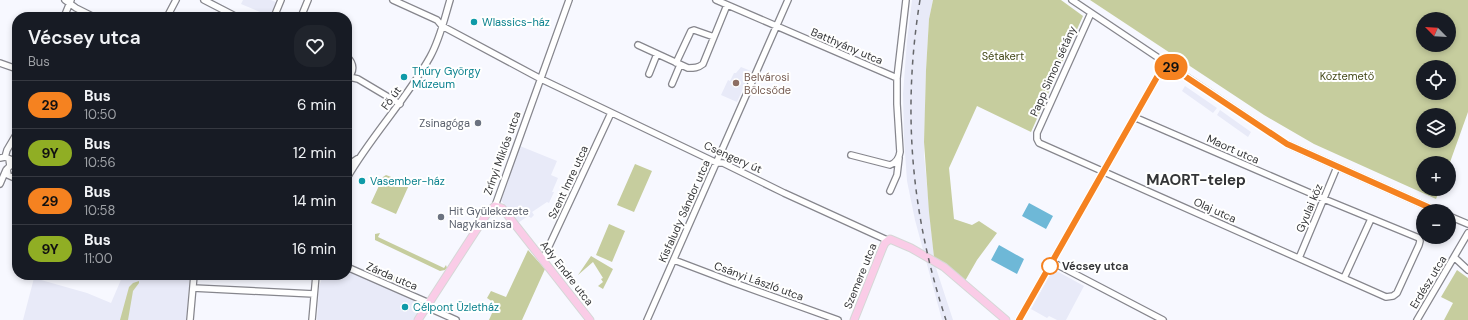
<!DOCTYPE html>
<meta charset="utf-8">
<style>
:root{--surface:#171b24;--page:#20242c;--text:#f1f3f6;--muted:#9ea1a6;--line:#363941}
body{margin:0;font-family:"DM Sans",sans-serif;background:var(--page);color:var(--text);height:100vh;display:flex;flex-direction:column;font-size:15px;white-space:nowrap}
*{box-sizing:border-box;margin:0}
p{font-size:13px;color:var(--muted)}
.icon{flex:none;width:22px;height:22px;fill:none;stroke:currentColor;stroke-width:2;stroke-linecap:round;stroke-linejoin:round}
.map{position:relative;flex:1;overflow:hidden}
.details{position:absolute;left:12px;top:12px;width:340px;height:268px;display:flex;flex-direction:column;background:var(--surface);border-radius:16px;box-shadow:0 2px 6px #0003}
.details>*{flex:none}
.badge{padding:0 8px;border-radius:13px;font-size:14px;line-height:26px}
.needle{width:26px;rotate:294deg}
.tools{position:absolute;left:1416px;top:12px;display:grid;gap:8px}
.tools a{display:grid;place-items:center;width:40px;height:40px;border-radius:50%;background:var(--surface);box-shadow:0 2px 6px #0003;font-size:20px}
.map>.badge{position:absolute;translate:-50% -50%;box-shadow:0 0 0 2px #fff}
.round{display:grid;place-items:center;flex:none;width:42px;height:42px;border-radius:16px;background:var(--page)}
.headline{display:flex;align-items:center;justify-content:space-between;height:68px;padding:0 16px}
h1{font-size:19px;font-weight:600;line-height:30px}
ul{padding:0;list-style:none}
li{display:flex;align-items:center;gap:12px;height:48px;padding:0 16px;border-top:1px solid var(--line)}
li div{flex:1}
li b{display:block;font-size:15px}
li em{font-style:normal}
li .badge{min-width:44px;font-weight:700;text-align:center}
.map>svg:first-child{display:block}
.built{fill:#e8eaf8}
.green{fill:#c6cd9e;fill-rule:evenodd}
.water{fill:#6eb8d7}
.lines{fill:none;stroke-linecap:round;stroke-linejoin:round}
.minor-casing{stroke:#86868d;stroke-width:8}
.major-casing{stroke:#d6d7d7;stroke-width:9}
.minor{stroke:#fff;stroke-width:5.5}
.major{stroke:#facce7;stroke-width:7}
.rail{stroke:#65666a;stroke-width:1.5;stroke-dasharray:5 5;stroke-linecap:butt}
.line-casing{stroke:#fff;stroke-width:9}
.line{stroke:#f58220;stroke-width:6}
.culture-dot{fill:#0f9aa8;stroke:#fff;stroke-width:1.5}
.education-dot{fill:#8d6e63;stroke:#fff;stroke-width:1.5}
.worship-dot{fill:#6b7280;stroke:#fff;stroke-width:1.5}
.stop-dot{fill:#fff;stroke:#f58220;stroke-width:2}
.labels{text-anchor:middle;stroke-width:4;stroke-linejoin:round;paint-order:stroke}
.culture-label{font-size:11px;fill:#0d838f;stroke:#fff;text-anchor:start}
.street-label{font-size:11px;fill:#343537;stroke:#fff}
.park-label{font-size:11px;fill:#444919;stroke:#fff}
.education-label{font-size:11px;fill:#785e54;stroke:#fff;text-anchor:start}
.worship-label{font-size:11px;fill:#5b616d;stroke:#fff;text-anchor:end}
.stop-label{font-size:11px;font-weight:bold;fill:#343537;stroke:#fff;text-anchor:start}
.district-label{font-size:15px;font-weight:bold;fill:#343537;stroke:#fff}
</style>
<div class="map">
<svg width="1468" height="320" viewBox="0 0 1468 320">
<rect width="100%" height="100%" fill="#f7f8ff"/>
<path class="built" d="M243 0H271L276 2 270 16 241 4Z
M912 0H933L929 19 926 70 924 155 934 257 937 271 953 320H942L915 220 907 181 904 138 903 94 907 41Z
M741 67 751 71 737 102 721 95 728 80 730 81 734 73H736Z
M1185 86 1217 108 1213 113 1182 91Z
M1220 110 1251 132 1248 137 1217 115Z
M520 146 557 161 551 175 558 178 552 192H554L549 203 547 202 532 212 534 215 531 218 528 216 518 223 501 200Z
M1053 269 1084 286 1066 320H1057L1049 316 1047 318 1031 309Z
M347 270 413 299 420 313 415 320H317L319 287 323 275H347Z
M123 275H190L186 320H23L34 278 87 293 111 303Z"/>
<path class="green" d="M933 0H1061L1083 16 1031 132 977 106 949 168 954 219 972 225 979 221 997 233 977 260 965 281 934 257 929 212 924 142 926 70 929 19Z
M1090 0H1468V112L1449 165V163H1423V189H1440L1436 199 1314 144 1264 115ZM1423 19H1449V45H1423ZM1423 67H1449V93H1423ZM1423 115H1449V141H1423Z
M635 164 652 171 634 212 617 205Z
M386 175 407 183 409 185 396 214 371 203 383 177Z
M609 224 625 231 612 262 596 255Z
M380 233 378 237 444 268 446 265 447 268 445 270 440 271 375 240V234Z
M528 250 545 269 522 320H489L496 304 487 298 491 291 506 297Z
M591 256 613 269 603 289 598 286 603 282 601 279 603 278 593 262 578 275Z
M371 267 403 280 408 286 406 287 370 270Z
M1457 270 1468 278V320H1444L1453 303 1441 297Z
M139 281V283L133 291 128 320H120L129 287 133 283Z"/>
<path class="water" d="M1029 203 1053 216 1046 229 1022 216Z
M999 245 1024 259 1017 274 991 260Z"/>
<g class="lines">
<defs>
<path id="minor" d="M65 0 76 8 94 17
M204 0 235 16
M393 0 437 20 442 26 541 79 717 163H723L784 193 887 240
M716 0 897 78
M1072 0 1287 144 1437 211
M1091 13 1037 133V139L1039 143 1386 297 1393 296 1397 293 1419 245 1420 241 1419 238 1324 199 1134 117
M64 17 71 0
M167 17 176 0
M274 17 281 0
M301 17 308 0
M638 45 688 68C694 68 698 68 703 64L727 5
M347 57C354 63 355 72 347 78
M0 63 17 69
M676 63 691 31 694 30 714 37
M649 74 657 54
M349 77 358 79 400 104
M672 84 680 65
M851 155 890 165C896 163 899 159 900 152L897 104V78L906 0
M5 157 7 150 17 133
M0 158 5 157 17 162
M347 166 357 159
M7 169 8 175 17 179
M347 178C371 136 406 100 430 57 440 39 444 20 450 0
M0 184 6 170 10 166 9 159
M890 191 897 175 899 158
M495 206 569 0
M1449 216 1468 224
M1454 257 1468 270
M1299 258 1337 167
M543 259 611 113
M674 260 732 282 838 320
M1052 262 1163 320
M347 267 429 303
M1344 278 1371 219
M193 288 314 294
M427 307 456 320
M190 320 194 275
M312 320 316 275
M647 320 788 0
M1019 320 1165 63
M1417 320 1468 233"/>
<path id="major" d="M418 320 488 212 495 206 502 208 590 320
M854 320 883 247 885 243 890 239 911 248 944 267 1006 320"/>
</defs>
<use href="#minor" class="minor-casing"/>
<use href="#major" class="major-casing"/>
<use href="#minor" class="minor"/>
<use href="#major" class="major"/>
<path class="rail" d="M920 0C902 111 911 214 946 320"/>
</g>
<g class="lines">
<defs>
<path id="line" d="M1019 320 1165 63 1287 144 1437 211"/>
</defs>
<use href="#line" class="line-casing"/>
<use href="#line" class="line"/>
</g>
<g class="culture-dot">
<circle cx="474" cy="22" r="4"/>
<circle cx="404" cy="77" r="4"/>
<circle cx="362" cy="181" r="4"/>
<circle cx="405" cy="307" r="4"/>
</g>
<circle class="education-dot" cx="736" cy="83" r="4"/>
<g class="worship-dot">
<circle cx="478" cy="123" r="4"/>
<circle cx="441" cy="217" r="4"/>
</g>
<circle class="stop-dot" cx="1050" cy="266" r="8"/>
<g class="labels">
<g class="culture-label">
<text x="482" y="26">Wlassics-ház</text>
<text x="412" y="75">Thúry György<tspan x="412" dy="13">Múzeum</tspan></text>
<text x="370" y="185">Vasember-ház</text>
<text x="413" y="311">Célpont Üzletház</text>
</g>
<g class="street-label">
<text transform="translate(847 46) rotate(23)" y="4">Batthyány utca</text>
<text transform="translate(1053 71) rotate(-66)" y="4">Papp Simon sétány</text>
<text transform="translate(391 98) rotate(-54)" y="4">Fő út</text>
<text transform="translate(1233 149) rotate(24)" y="4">Maort utca</text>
<text transform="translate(502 153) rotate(-70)" y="4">Zrínyi Miklós utca</text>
<text transform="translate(733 157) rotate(24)" y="4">Csengery út</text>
<text transform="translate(568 182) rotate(-65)" y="4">Szent Imre utca</text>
<text transform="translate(1309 208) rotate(-67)" y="4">Gyulai köz</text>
<text transform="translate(1215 210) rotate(24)" y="4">Olaj utca</text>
<text transform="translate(684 211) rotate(-66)" y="4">Kisfaludy Sándor utca</text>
<text transform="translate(567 273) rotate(52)" y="4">Ady Endre utca</text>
<text transform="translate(392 276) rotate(23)" y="4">Zárda utca</text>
<text transform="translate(860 276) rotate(-68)" y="4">Szemere utca</text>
<text transform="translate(759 281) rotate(20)" y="4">Csányi László utca</text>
<text transform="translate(1428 282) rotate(-59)" y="4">Erdész utca</text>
</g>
<g class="park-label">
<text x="1003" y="60">Sétakert</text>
<text x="1347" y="80">Köztemető</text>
</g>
<g class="education-label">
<text x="744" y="81">Belvárosi<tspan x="744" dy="13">Bölcsőde</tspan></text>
</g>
<g class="worship-label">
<text x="470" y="127">Zsinagóga</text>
<text x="449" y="215" text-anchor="start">Hit Gyülekezete<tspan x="449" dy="13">Nagykanizsa</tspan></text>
</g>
<g class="stop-label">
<text x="1062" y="270">Vécsey utca</text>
</g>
<g class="district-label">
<text x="1196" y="185">MAORT-telep</text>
</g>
</g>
</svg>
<div class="tools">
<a><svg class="needle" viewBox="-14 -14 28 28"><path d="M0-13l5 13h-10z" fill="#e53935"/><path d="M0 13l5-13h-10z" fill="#9ea1a6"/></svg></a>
<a><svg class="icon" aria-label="locate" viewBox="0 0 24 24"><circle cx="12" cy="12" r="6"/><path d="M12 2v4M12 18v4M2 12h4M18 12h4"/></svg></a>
<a><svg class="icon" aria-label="layers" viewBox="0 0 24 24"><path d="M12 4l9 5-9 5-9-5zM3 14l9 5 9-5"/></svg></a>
<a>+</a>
<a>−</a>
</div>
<b class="badge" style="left:1171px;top:67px;background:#f58220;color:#111">29</b>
<section class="details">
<div class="headline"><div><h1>Vécsey utca</h1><p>Bus</p></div><a class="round"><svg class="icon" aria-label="heart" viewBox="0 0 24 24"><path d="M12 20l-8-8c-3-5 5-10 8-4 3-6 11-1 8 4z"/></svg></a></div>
<ul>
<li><span class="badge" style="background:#f58220;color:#111">29</span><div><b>Bus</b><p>10:50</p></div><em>6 min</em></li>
<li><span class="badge" style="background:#90ae24;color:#111">9Y</span><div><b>Bus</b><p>10:56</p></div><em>12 min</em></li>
<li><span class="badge" style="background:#f58220;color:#111">29</span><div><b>Bus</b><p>10:58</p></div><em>14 min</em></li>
<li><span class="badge" style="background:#90ae24;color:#111">9Y</span><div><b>Bus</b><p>11:00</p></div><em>16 min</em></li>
</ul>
</section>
</div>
